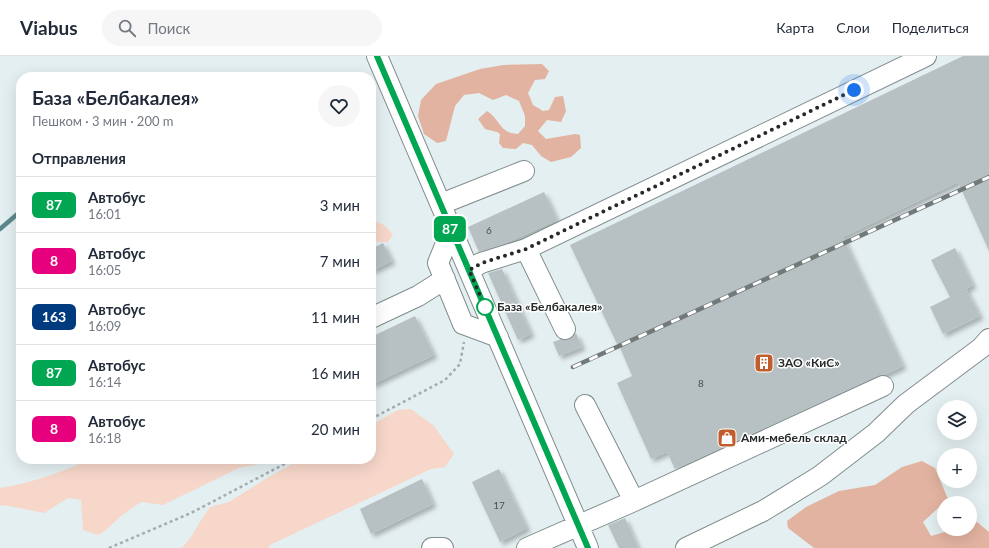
<!DOCTYPE html>
<html lang="ru">
<meta charset="utf-8">
<style>
:root{--surface:#fff;--page:#f6f6f7;--text:#1f2937;--muted:#747a83;--line:#e0e1e3}
body{margin:0;font-family:Lato,sans-serif;background:var(--page);color:var(--text);height:100vh;display:flex;flex-direction:column;font-size:15px;white-space:nowrap}
*{box-sizing:border-box;margin:0}
p{font-size:13px;color:var(--muted)}
.icon{flex:none;width:22px;height:22px;fill:none;stroke:currentColor;stroke-width:2;stroke-linecap:round;stroke-linejoin:round}
.map{position:relative;flex:1;overflow:hidden}
.panel{position:absolute;left:16px;top:16px;width:360px;height:392px;display:flex;flex-direction:column;background:var(--surface);border-radius:16px;box-shadow:0 4px 16px #0002}
.panel>*{flex:none}
.badge{padding:0 8px;border-radius:6px;font-size:14px;line-height:26px}
.controls{position:absolute;left:937px;top:344px;display:grid;gap:8px}
.controls a{display:grid;place-items:center;width:40px;height:40px;border-radius:50%;background:var(--surface);box-shadow:0 4px 16px #0002;font-size:20px}
.you{position:absolute;width:20px;height:20px;margin:-10px;border:3px solid #fff;border-radius:50%;background:#1a73e8;box-shadow:0 0 0 6px #1a73e833}
.map>.badge{position:absolute;translate:-50% -50%;box-shadow:0 0 0 2px #fff}
h2{padding:0 16px;font-size:15px;line-height:36px}
.round{display:grid;place-items:center;flex:none;width:42px;height:42px;border-radius:21px;background:var(--page)}
.overview{display:flex;align-items:center;justify-content:space-between;height:68px;padding:0 16px}
h1{font-size:19px;font-weight:700;line-height:30px}
ul{padding:0;list-style:none}
li{display:flex;align-items:center;gap:12px;height:56px;padding:0 16px;border-top:1px solid var(--line)}
li div{flex:1}
li b{display:block;font-size:15px}
li em{font-style:normal}
li .badge{min-width:44px;font-weight:700;text-align:center}
header{display:flex;align-items:center;gap:24px;box-sizing:border-box;height:56px;padding:0 20px;background:var(--surface);border-bottom:1px solid var(--line)}
header strong{font-size:19px}
nav{display:flex;gap:22px;margin-inline-start:auto;font-size:14px}
.search{width:280px;height:36px;background:var(--page);display:flex;align-items:center;gap:10px;box-sizing:border-box;padding:0 14px;border-radius:22px;color:var(--muted);font-size:15px}
.map>svg:first-child{display:block}
.green{fill:#f7d7ca}
.forest{fill:#e2b3a0}
.lines{fill:none;stroke-linecap:round;stroke-linejoin:round}
.stream{stroke:#5e888d;stroke-width:4.5}
.building{fill:#b7c1c3;filter:url(#shadow)}
.minor-casing{stroke:#818c8d;stroke-width:22}
.path{stroke:#a4acae;stroke-width:2.5;stroke-dasharray:3 3;stroke-linecap:butt}
.minor{stroke:#fff;stroke-width:20}
.rail-casing{stroke:#727979;stroke-width:4.5}
.rail{stroke:#fff;stroke-width:3;stroke-dasharray:9;stroke-linecap:butt}
.line-casing{stroke:#fff;stroke-width:9}
.line{stroke:#00a651;stroke-width:6}
.walk{stroke:#252929;stroke-width:4;stroke-dasharray:0 7.2}
.stop-dot{fill:#fff;stroke:#00a651;stroke-width:2}
.labels{text-anchor:middle;stroke-width:3;stroke-linejoin:round;paint-order:stroke}
.number-label{font-size:10px;fill:#4a4f50}
.stop-label{font-size:12px;font-weight:bold;fill:#252929;stroke:#fff;text-anchor:start}
.poi-label{font-size:12px;font-weight:bold;fill:#252929;stroke:#fff;text-anchor:start}
</style>
<header>
<strong>Viabus</strong>
<div class="search"><svg class="icon" aria-label="search" viewBox="0 0 24 24"><circle cx="10" cy="10" r="6"/><path d="M15 15l6 6"/></svg>Поиск</div>
<nav><a>Карта</a><a>Слои</a><a>Поделиться</a></nav>
</header>
<div class="map">
<svg width="989" height="492" viewBox="0 0 989 492">
<defs>
<filter id="shadow"><feDropShadow dx="3.5" dy="3.5" stdDeviation="2" flood-color="#0004"/></filter>
</defs>
<rect width="100%" height="100%" fill="#e4eff1"/>
<path class="green" d="M371 166C381 164 388 172 393 179L388 186H371Z
M411 353 434 370 454 398 445 411 431 413 270 489 268 492H182L191 481 201 464 210 451 229 446 267 422 301 403H371V369L398 354Z
M91 403H274L265 407 239 412 163 449 141 446 121 460 105 475 98 479 83 474 81 444 68 442 44 457 4 449 0 450V432C32 427 62 416 91 403Z"/>
<path class="forest" d="M542 8 549 15 545 23 535 24 528 37 533 49 543 55 549 54 555 41 563 40 566 55 561 66 547 64 538 75 546 83 575 78 580 79 581 92 571 101 551 106 541 100 532 89 523 87 516 93 503 92 499 87 500 78 497 76 485 73 478 63 487 55C500 63 500 78 518 78L525 70V60L519 45 506 39 493 44 479 37 464 39 455 50 446 85 437 87 424 78 418 60 421 44 436 28 480 13 503 9Z
M922 405 935 412 948 443 923 466 931 480 955 473H970V468L977 466 989 476V492H814L788 472 787 465 806 451 839 435 875 429 902 411Z"/>
<g class="lines">
<path class="stream" d="M0 173 21 155"/>
</g>
<path class="building" d="M963 0H989V195L958 126 843 181 903 310 884 319 878 320 675 413 667 396 651 403 617 327 632 320 619 289 618 290 570 189Z
M544 136 557 164 506 187 479 196 468 171Z
M383 187 392 205 371 215V193Z
M955 192 973 229 966 233 980 260 943 278 930 251 950 241 931 204Z
M502 213 531 278 518 284 488 217Z
M415 260 434 299 371 329V281Z
M576 277 582 291 559 300 553 286 561 283 565 284 570 283Z
M499 413 527 472 500 486 472 426Z
M422 423 433 448 371 478 360 453Z
M625 462 638 492H619L608 469Z"/>
<g class="lines">
<defs>
<path id="minor" d="M377 0 588 492
M441 148 524 115
M451 175 438 207 463 268 498 281
M526 193 565 273
M469 214 481 207 526 193 926 0
M371 262 418 240 445 223
M585 349 634 445
M432 492H443
M527 492 634 445 883 330
M686 492 763 455 820 420 876 377 906 348 981 292 989 283"/>
</defs>
<use href="#minor" class="minor-casing"/>
<path class="path" d="M371 363 445 324 460 308 464 286
M109 492 191 457 294 403"/>
<use href="#minor" class="minor"/>
<defs>
<path id="rail" d="M573 311 989 121"/>
</defs>
<use href="#rail" class="rail-casing"/>
<use href="#rail" class="rail"/>
</g>
<g class="lines">
<defs>
<path id="line" d="M377 0 588 492"/>
</defs>
<use href="#line" class="line-casing"/>
<use href="#line" class="line"/>
<path class="walk" d="M485 251 469 214 482 207 526 193 854 34"/>
</g>
<defs>
<symbol id="building-square" viewBox="-11 -11 22 22"><rect x="-9" y="-9" width="18" height="18" rx="4" fill="#c15c2c" stroke="#fff"/><path d="M-4-6H4V6H1V3H-1V6H-4ZM-2.5-4.3h1.7v1.8h-1.7ZM.8-4.3h1.7v1.8H.8ZM-2.5-1h1.7V.8h-1.7ZM.8-1h1.7V.8H.8Z" fill="#fff"/></symbol>
<symbol id="shop-square" viewBox="-11 -11 22 22"><rect x="-9" y="-9" width="18" height="18" rx="4" fill="#c15c2c" stroke="#fff"/><path d="M-5-2.5h2.3a2.7 3.5 0 0 1 5.4 0H5L5.5 6h-11ZM-1.5-2.5h3a1.5 2.3 0 0 0-3 0Z" fill="#fff"/></symbol>
</defs>
<g fill-rule="evenodd">
<use href="#building-square" x="753" y="296" width="22" height="22"/>
<use href="#shop-square" x="716" y="371" width="22" height="22"/>
</g>
<circle class="stop-dot" cx="485" cy="251" r="8"/>
<g class="labels">
<g class="number-label">
<text x="489" y="178">6</text>
<text x="701" y="331">8</text>
<text x="499" y="453">17</text>
</g>
<g class="stop-label">
<text x="497" y="255">База «Белбакалея»</text>
</g>
<g class="poi-label">
<text x="778" y="311">ЗАО «КиС»</text>
<text x="741" y="386">Ами-мебель склад</text>
</g>
</g>
</svg>
<div class="controls">
<a><svg class="icon" aria-label="layers" viewBox="0 0 24 24"><path d="M12 4l9 5-9 5-9-5zM3 14l9 5 9-5"/></svg></a>
<a>+</a>
<a>−</a>
</div>
<div class="you" style="left:854px;top:34px"></div>
<b class="badge" style="left:450px;top:173px;background:#00a651;color:#fff">87</b>
<section class="panel">
<div class="overview"><div><h1>База «Белбакалея»</h1><p>Пешком · 3 мин · 200 m</p></div><a class="round"><svg class="icon" aria-label="heart" viewBox="0 0 24 24"><path d="M12 20l-8-8c-3-5 5-10 8-4 3-6 11-1 8 4z"/></svg></a></div>
<h2>Отправления</h2>
<ul>
<li><span class="badge" style="background:#00a651;color:#fff">87</span><div><b>Автобус</b><p>16:01</p></div><em>3 мин</em></li>
<li><span class="badge" style="background:#e6007e;color:#fff">8</span><div><b>Автобус</b><p>16:05</p></div><em>7 мин</em></li>
<li><span class="badge" style="background:#003b80;color:#fff">163</span><div><b>Автобус</b><p>16:09</p></div><em>11 мин</em></li>
<li><span class="badge" style="background:#00a651;color:#fff">87</span><div><b>Автобус</b><p>16:14</p></div><em>16 мин</em></li>
<li><span class="badge" style="background:#e6007e;color:#fff">8</span><div><b>Автобус</b><p>16:18</p></div><em>20 мин</em></li>
</ul>
</section>
</div>
